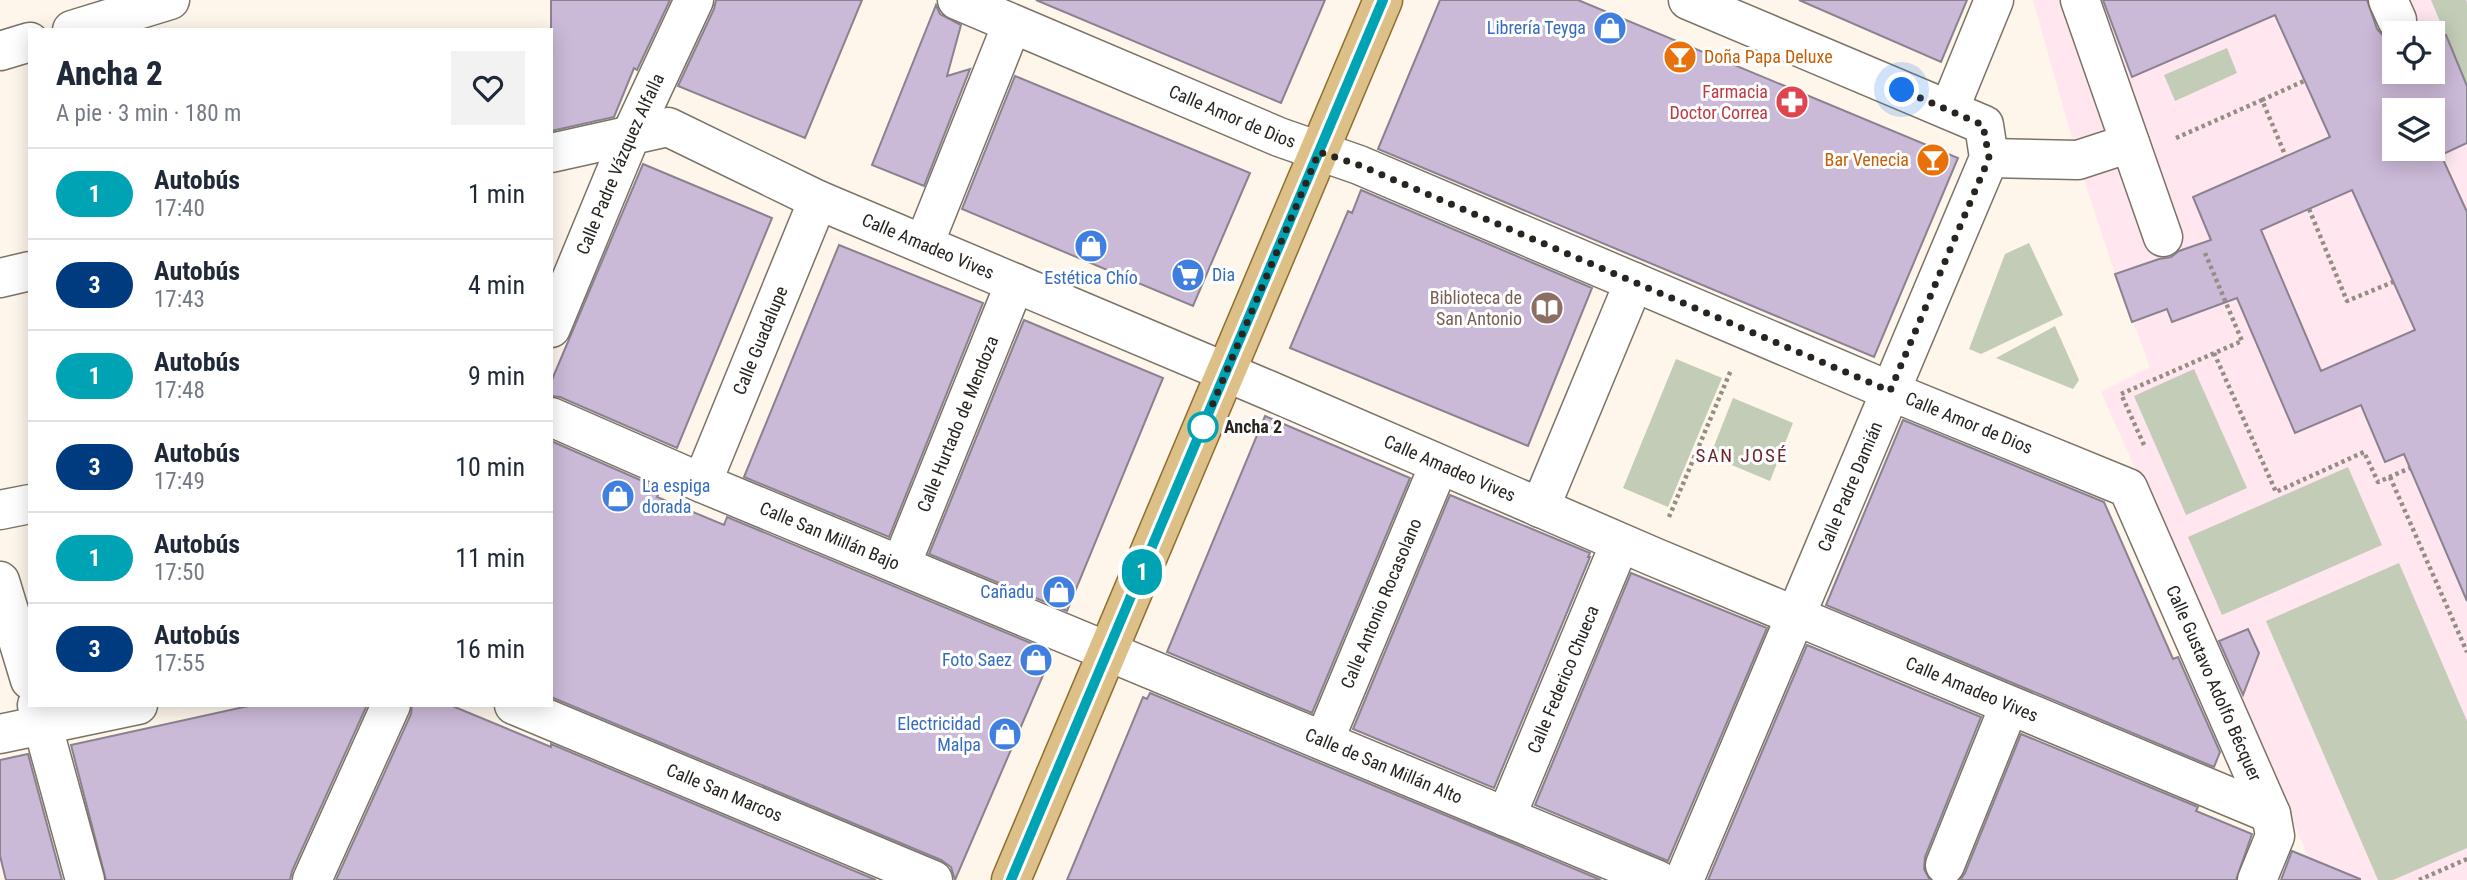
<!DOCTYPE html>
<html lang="es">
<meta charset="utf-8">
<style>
:root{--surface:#fff;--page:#f2f2f3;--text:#1f2937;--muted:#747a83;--line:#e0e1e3}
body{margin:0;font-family:"Roboto Condensed",sans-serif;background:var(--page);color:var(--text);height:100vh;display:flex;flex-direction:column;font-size:26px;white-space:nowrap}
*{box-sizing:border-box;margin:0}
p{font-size:23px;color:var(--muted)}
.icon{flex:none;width:38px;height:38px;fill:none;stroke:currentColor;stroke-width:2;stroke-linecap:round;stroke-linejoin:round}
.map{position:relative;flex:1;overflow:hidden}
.panel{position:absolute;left:28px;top:28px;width:525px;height:679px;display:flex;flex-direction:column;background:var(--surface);border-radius:0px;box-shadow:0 4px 18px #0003}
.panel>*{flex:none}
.badge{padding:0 14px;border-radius:23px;font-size:24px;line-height:46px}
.fabs{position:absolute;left:2382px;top:21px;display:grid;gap:14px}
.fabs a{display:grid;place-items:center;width:63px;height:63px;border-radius:0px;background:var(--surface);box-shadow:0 4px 18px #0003;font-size:35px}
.you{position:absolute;width:35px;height:35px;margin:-18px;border:5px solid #fff;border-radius:50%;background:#1a73e8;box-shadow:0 0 0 10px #1a73e833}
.map>.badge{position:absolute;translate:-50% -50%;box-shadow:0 0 0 4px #fff}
.round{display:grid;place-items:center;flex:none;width:74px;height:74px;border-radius:0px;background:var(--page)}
.summary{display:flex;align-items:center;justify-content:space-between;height:119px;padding:0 28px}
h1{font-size:33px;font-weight:800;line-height:52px}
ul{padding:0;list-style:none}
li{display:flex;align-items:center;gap:21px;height:91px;padding:0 28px;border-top:2px solid var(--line)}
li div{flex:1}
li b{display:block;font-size:26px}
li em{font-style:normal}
li .badge{min-width:77px;font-weight:700;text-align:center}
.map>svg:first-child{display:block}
.education{fill:#ffe6ef;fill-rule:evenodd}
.green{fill:#c2ccb7}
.building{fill:#cab9d7;stroke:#8a828f;stroke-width:2;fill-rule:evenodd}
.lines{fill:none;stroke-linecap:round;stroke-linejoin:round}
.minor-casing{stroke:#7c7367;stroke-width:41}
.major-casing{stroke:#8f6e2f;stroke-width:41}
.path{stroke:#948e85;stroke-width:4.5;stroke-dasharray:3.5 3.5;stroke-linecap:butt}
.minor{stroke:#fff;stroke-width:38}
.major{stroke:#ddc088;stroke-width:38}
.line-casing{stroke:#fff;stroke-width:16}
.line{stroke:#00a3b4;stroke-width:10}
.walk{stroke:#28241f;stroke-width:7;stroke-dasharray:0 12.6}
.stop-dot{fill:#fff;stroke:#00a3b4;stroke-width:3.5}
.labels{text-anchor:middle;stroke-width:6;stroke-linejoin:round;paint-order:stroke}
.shop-label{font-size:18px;fill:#366cbe;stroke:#fff;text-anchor:end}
.food-label{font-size:18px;fill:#c56008;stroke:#fff;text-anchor:start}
.health-label{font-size:18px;fill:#be3a42;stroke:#fff;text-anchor:end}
.street-label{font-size:18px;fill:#28241f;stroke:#fff}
.education-label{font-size:18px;fill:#785e54;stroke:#fff;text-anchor:end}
.stop-label{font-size:18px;font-weight:bold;fill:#28241f;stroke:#fff;text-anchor:start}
.neighbourhood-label{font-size:19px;letter-spacing:2px;fill:#6c2629;stroke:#fff}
</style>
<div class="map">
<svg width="2467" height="880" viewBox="0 0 2467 880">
<rect width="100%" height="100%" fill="#fef6eb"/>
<path class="education" d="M2033 0H2467V880H2319L2101 392 2150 367 2115 274 2084 180ZM2394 33H2432V72H2394ZM2394 110H2432V149H2394Z"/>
<path class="green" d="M2431 0H2466L2467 3V86Z
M2227 48 2237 73 2175 101 2164 75Z
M2029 243 2063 315 1981 354 1969 349 2005 254Z
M2055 326 2079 380 2073 389 1996 358Z
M1676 359 1722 378 1668 507 1623 488Z
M2194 369 2247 488 2186 515 2134 396Z
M1733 398 1793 423 1770 481 1710 456Z
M2348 467 2382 545 2222 615 2188 537Z
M2399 563 2467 721V848L2393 880H2378L2266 621Z"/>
<path class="building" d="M551 0H670L637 70 634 68 614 117 551 131Z
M716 0H862L805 138 678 86 714 9Z
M1036 0H1325L1281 103Z
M1440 0H1578L1958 158 1874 357 1378 149Z
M1799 0H1967L1941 62Z
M2103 0H2367L2377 29 2384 37 2391 40 2394 47V72H2432V40L2446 35 2467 86V143L2441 155 2467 212V601L2404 454 2385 462 2361 405 2295 433 2237 298 2172 322 2167 309 2132 322 2115 274 2159 259 2171 257 2179 251 2211 240 2193 197 2330 137 2275 15 2132 77ZM2394 110H2432V149H2394ZM2352 190 2415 330 2321 371 2261 230Z
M936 5 940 14 961 25 947 76 970 69 924 186 872 165Z
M1015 76 1250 173 1193 306 962 209Z
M643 164 772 218 677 448 560 397 551 396V382Z
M1361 190 1592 288 1528 446 1290 348 1348 211 1352 213Z
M839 245 983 303 889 537 744 477Z
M1024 320 1163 378 1067 611 929 554Z
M1265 416 1410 478 1312 713 1167 652Z
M1903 420 2104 502 2173 659 2178 657 2220 752 2214 767 1826 605Z
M551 441 661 489 657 497 724 525 727 517 1050 651 1047 658 1050 659 955 880 951 867 941 860 551 697Z
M1450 495 1590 553 1588 557H1590L1494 788 1353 729Z
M1631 573 1767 628 1668 861 1535 805Z
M2248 629 2259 653 2243 695 2219 641Z
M1807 645 1981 717 1925 857 1924 869 1930 880H1708Z
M1150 693 1498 837 1601 880H1067L1143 697 1147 699Z
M253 705H367L292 871 290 880H106L71 745Z
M412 705H450L551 747V744L876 880H336L411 714Z
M2021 734 2198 807 2196 811 2252 834 2236 880H1960L1965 873Z
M28 754 62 880H6L0 856V760Z
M2292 851 2360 879V880H2281Z"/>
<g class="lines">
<defs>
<g id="minor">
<path id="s1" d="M957 0 1279 137 1359 165 1890 391 2128 488 2271 814 2275 836 2257 880"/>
<path d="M2080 0 2163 237"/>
<path d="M2388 0 2397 20"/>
<path d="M72 30 170 0"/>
<path d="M0 51 30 42"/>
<path d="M1949 110 1994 0"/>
<path id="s2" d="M551 153 668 127 818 200 1266 389 1654 557 2271 814"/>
<path d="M1989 158 2078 160 2130 143"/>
<path d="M924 244 1012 24"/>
<path d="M0 278 30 271"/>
<path id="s3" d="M551 328 630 137 694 0"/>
<path id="s4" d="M551 417 702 483 1658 880"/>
<path id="s5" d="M702 483 818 200"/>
<path d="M1540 508 1634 282"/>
<path d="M0 510 30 504"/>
<path id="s6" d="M901 565 1015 283"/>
<path d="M0 581 30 680"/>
<path d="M37 705 85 880"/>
<path id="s7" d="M514 705 933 880"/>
<path d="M0 734 138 705"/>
<path id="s8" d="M1324 741 1439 465"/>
<path id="s9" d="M1506 817 1620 543"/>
<path d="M1945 865 2009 706"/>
<path d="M312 880 391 705"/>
<path id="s10" d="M1684 880 1989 158 1984 125 1688 0"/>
</g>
<path id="major" d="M1011 880 1383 0"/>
</defs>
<use href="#minor" class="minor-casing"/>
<use href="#major" class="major-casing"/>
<path class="path" d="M2262 100 2304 81
M2176 138 2262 100 2286 157
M2309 209 2347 301 2393 282
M2214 353 2276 492 2364 452 2378 482 2410 468
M2144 445 2121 394 2242 341 2205 253
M2390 477 2467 652
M1669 517 1731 370
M2419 880 2467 859"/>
<use href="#minor" class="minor"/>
<use href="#major" class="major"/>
</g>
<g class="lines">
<defs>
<path id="line" d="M1011 880 1383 0"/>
</defs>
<use href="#line" class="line-casing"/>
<use href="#line" class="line"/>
<path class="walk" d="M1203 427 1319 152 1359 165 1890 391 1989 158 1983 125 1902 90"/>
</g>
<defs>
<symbol id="shop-disc" viewBox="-11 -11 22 22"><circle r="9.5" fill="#3f7fe0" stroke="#fff"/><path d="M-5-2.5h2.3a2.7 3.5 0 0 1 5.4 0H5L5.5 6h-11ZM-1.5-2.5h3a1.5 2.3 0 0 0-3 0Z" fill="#fff"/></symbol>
<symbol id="bar-disc" viewBox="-11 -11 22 22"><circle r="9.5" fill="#e8710a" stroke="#fff"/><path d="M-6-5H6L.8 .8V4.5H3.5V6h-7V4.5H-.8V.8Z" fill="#fff"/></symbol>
<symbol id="pharmacy-disc" viewBox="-11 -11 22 22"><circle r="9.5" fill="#e0444e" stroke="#fff"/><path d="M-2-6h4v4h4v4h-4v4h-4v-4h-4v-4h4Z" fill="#fff"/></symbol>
<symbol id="supermarket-disc" viewBox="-11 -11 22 22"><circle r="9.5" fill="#3f7fe0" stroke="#fff"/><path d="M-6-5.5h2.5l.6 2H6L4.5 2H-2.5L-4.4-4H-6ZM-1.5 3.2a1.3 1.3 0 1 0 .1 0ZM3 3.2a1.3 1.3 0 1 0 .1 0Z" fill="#fff"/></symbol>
<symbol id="library-disc" viewBox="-11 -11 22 22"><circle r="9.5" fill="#8d6e63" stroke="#fff"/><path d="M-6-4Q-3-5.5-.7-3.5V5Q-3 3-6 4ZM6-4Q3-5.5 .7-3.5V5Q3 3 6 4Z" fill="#fff"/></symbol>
</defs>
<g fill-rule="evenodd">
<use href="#shop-disc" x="1591" y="9" width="38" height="38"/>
<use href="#bar-disc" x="1661" y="38" width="38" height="38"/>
<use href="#pharmacy-disc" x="1773" y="83" width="38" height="38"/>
<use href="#bar-disc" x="1914" y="141" width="38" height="38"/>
<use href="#shop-disc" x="1072" y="227" width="38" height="38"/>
<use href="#supermarket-disc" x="1169" y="256" width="38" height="38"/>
<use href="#library-disc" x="1528" y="289" width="38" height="38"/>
<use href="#shop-disc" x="599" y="477" width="38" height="38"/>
<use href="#shop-disc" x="1040" y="573" width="38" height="38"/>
<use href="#shop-disc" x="1017" y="641" width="38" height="38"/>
<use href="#shop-disc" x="986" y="715" width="38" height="38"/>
</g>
<circle class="stop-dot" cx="1203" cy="427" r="14"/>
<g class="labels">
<g class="shop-label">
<text x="1586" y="34">Librería Teyga</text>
<text x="1212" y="281" text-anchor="start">Dia</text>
<text x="1091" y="284" text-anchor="middle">Estética Chío</text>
<text x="642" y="492" text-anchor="start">La espiga<tspan x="642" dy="21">dorada</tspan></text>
<text x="1034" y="598">Cañadu</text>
<text x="1012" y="666">Foto Saez</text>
<text x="981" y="730">Electricidad<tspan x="981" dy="21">Malpa</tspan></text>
</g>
<g class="food-label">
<text x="1704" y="63">Doña Papa Deluxe</text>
<text x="1909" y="166" text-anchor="end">Bar Venecia</text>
</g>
<g class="health-label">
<text x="1768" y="98">Farmacia<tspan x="1768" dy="21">Doctor Correa</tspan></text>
</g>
<g class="street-label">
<text dy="6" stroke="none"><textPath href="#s1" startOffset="299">Calle Amor de Dios</textPath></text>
<text dy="6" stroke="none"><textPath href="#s3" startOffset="178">Calle Padre Vázquez Alfalla</textPath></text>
<text dy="6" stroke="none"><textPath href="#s2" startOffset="406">Calle Amadeo Vives</textPath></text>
<text dy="6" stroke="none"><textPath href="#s5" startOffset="154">Calle Guadalupe</textPath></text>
<text dy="6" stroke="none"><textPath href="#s1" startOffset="1097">Calle Amor de Dios</textPath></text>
<text dy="6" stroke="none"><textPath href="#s6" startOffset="152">Calle Hurtado de Mendoza</textPath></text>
<text dy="6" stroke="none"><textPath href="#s2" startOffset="973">Calle Amadeo Vives</textPath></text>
<text dy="6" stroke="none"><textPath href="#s10" startOffset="427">Calle Padre Damián</textPath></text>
<text dy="6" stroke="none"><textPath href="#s4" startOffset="303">Calle San Millán Bajo</textPath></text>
<text dy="6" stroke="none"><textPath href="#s8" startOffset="149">Calle Antonio Rocasolano</textPath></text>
<text dy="6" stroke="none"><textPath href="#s9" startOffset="149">Calle Federico Chueca</textPath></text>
<text dy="6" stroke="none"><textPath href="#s1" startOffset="1482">Calle Gustavo Adolfo Bécquer</textPath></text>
<text dy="6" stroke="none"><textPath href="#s2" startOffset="1540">Calle Amadeo Vives</textPath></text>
<text dy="6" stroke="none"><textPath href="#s4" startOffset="903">Calle de San Millán Alto</textPath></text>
<text dy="6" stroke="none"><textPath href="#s7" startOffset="228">Calle San Marcos</textPath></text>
</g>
<g class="education-label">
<text x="1522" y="304">Biblioteca de<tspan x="1522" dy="21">San Antonio</tspan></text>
</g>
<g class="stop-label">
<text x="1224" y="433">Ancha 2</text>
</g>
<g class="neighbourhood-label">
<text x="1742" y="462">SAN JOSÉ</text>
</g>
</g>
</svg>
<div class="fabs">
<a><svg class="icon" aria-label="locate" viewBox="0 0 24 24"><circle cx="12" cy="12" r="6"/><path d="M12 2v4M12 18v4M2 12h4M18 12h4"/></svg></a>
<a><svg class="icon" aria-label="layers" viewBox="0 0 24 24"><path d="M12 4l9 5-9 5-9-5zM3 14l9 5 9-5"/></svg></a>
</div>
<div class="you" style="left:1902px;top:90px"></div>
<b class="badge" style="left:1142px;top:572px;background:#00a3b4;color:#fff">1</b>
<section class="panel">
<div class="summary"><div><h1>Ancha 2</h1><p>A pie · 3 min · 180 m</p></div><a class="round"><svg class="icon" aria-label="heart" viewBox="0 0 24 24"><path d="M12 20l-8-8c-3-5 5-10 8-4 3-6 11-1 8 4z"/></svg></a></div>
<ul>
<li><span class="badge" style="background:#00a3b4;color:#fff">1</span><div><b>Autobús</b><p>17:40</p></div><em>1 min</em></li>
<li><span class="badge" style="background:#003b80;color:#fff">3</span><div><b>Autobús</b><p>17:43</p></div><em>4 min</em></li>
<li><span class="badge" style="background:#00a3b4;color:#fff">1</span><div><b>Autobús</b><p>17:48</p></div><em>9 min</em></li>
<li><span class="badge" style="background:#003b80;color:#fff">3</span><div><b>Autobús</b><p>17:49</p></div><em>10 min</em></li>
<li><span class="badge" style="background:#00a3b4;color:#fff">1</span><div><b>Autobús</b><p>17:50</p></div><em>11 min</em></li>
<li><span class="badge" style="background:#003b80;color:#fff">3</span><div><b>Autobús</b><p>17:55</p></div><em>16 min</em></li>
</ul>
</section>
</div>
